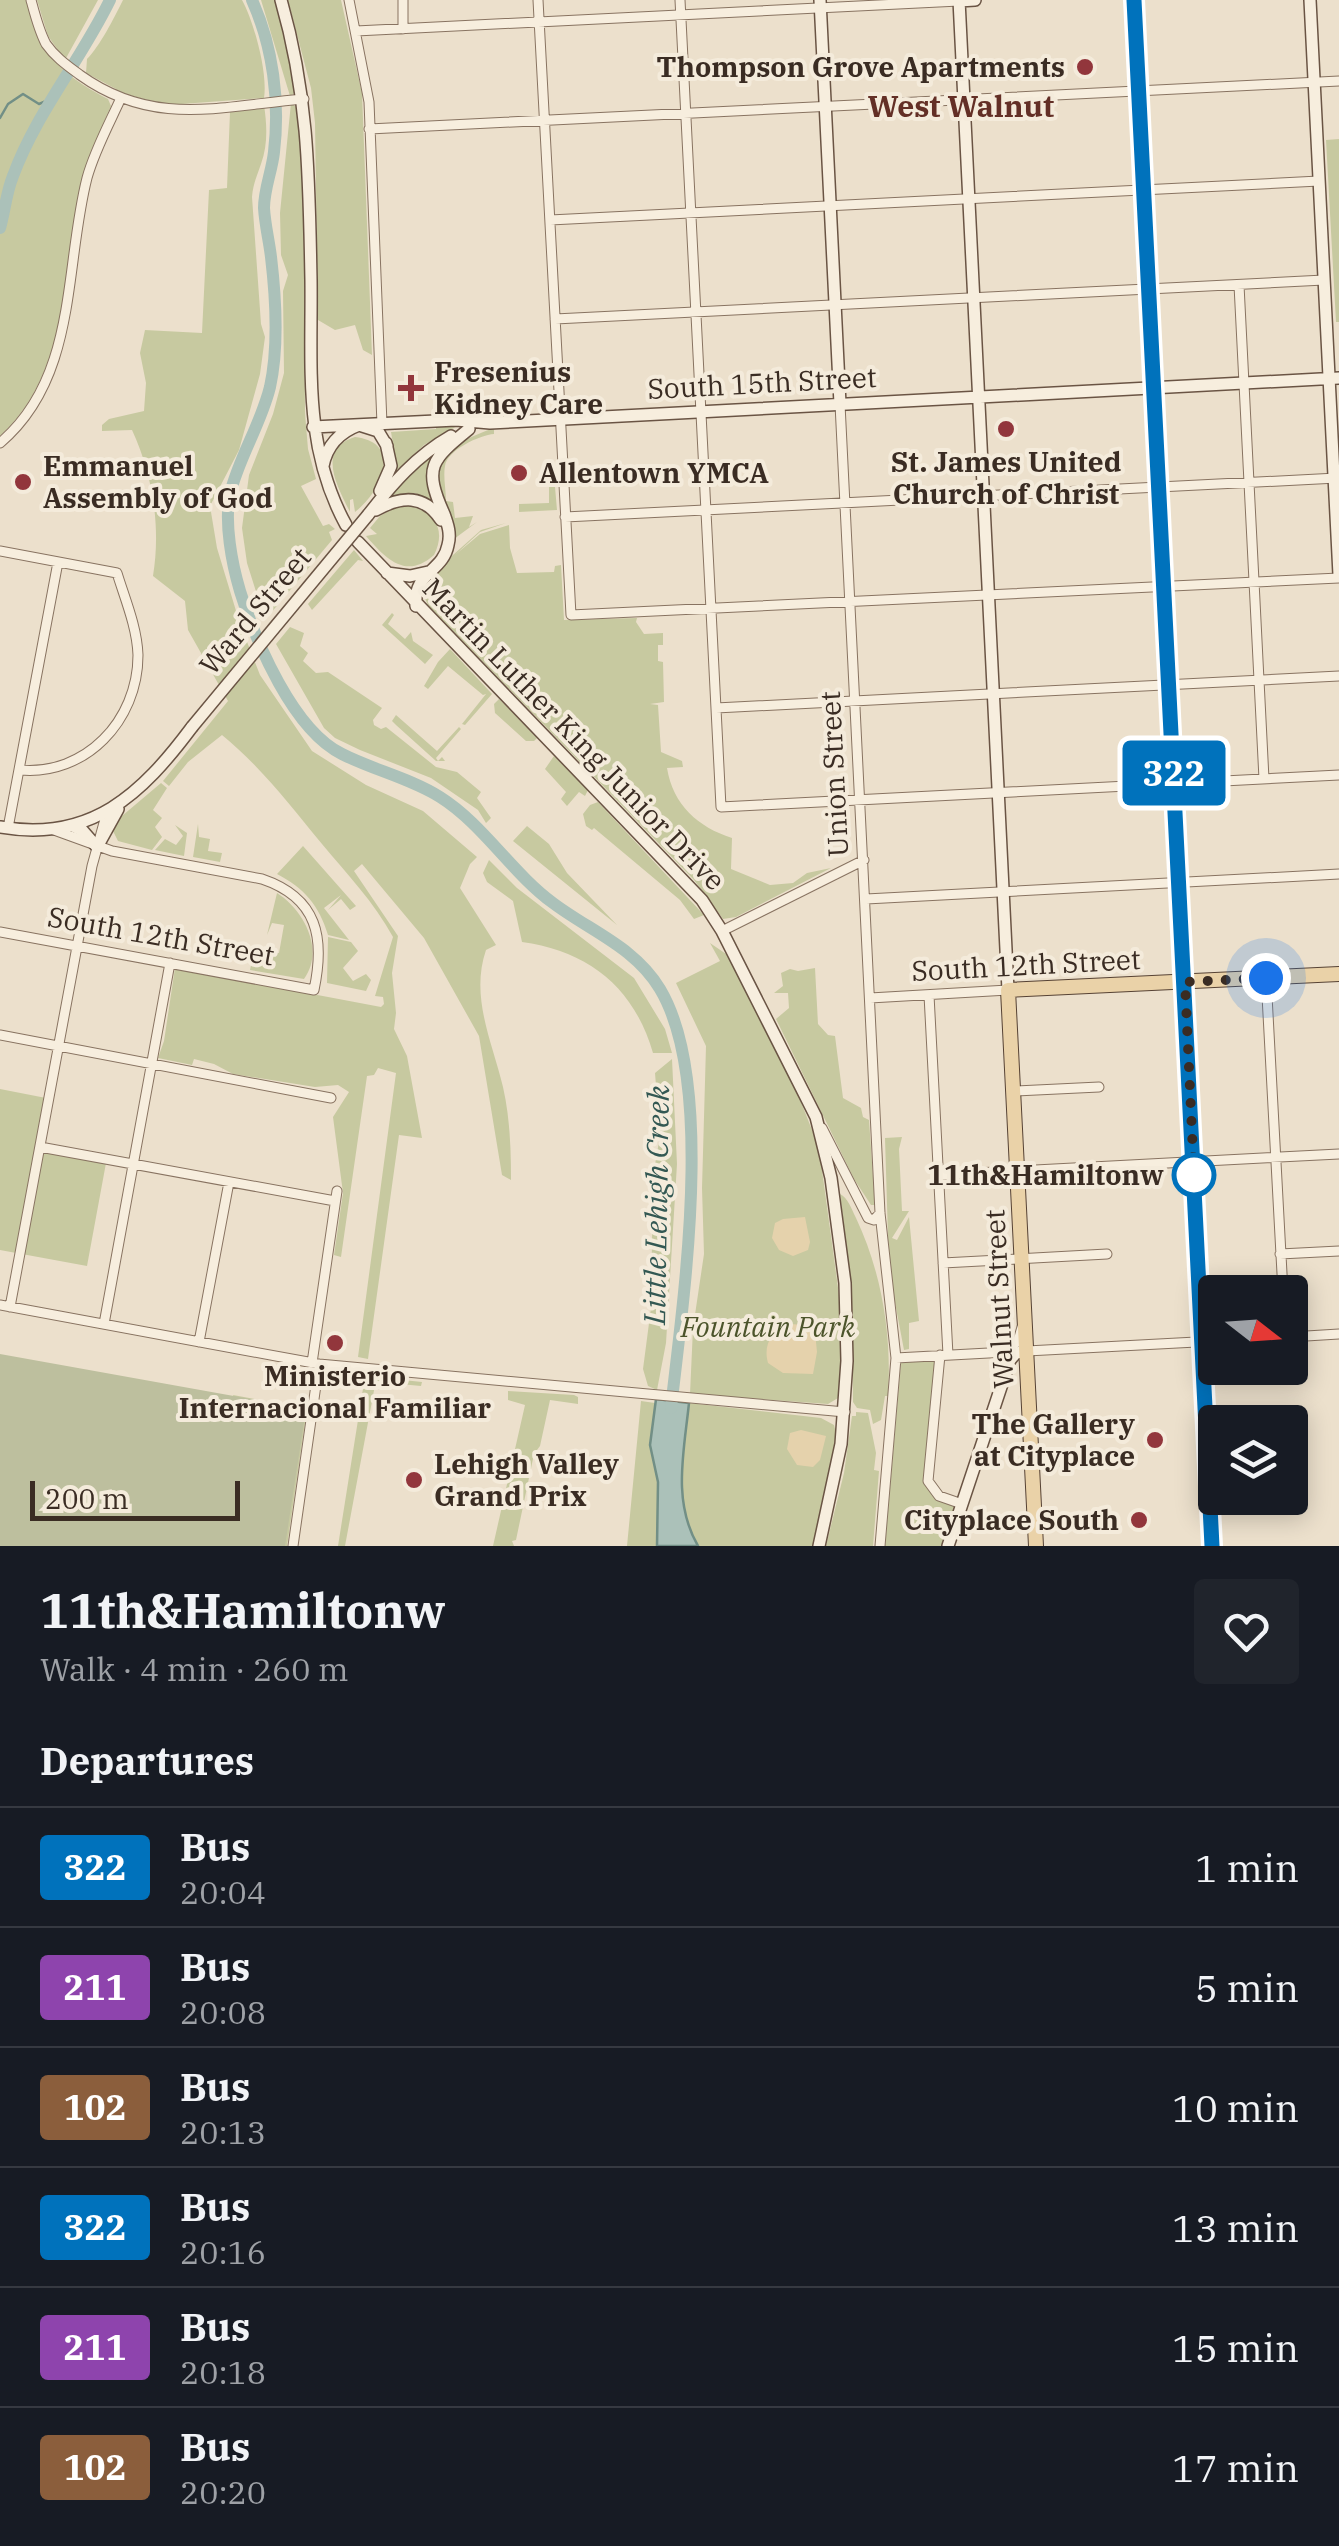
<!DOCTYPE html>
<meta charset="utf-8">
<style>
:root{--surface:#171b24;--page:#20242c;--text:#f1f3f6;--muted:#9ea1a6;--line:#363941}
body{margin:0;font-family:"IBM Plex Serif",serif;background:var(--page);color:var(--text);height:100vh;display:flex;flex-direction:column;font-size:38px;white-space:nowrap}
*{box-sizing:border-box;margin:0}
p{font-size:32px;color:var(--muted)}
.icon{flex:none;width:55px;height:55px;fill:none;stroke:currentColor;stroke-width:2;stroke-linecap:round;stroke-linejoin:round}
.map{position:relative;height:1546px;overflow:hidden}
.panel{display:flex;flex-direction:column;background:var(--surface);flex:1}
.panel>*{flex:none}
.badge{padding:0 20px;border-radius:8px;font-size:35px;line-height:65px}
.needle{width:65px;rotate:107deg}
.controls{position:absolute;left:1198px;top:1275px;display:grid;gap:20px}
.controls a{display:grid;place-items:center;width:110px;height:110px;border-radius:10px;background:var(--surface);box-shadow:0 5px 25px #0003;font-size:50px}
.scale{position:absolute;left:30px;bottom:25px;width:210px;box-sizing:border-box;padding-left:10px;border:5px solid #3a2c23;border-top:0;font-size:28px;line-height:35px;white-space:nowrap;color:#3a2c23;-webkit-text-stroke:8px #f4ebdb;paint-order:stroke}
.you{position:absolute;width:50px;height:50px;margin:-25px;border:8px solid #fff;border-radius:50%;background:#1a73e8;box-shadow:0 0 0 15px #1a73e833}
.map>.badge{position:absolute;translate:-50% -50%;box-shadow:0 0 0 5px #fff}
h2{padding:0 40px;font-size:38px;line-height:90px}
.round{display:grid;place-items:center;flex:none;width:105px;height:105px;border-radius:10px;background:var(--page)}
.overview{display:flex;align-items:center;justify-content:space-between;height:170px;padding:0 40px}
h1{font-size:48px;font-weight:800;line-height:75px}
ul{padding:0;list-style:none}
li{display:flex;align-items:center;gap:30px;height:120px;padding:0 40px;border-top:2px solid var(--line)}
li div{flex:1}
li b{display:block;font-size:38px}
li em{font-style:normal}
li .badge{min-width:110px;font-weight:700;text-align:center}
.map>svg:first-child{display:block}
.green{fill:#c7c9a0}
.sand{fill:#e5d2ac}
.cemetery{fill:#bdbf9e}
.water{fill:#abc1b9;stroke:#728f86;stroke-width:2.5}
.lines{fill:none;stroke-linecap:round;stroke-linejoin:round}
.stream{stroke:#728f86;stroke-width:2.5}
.river{stroke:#abc1b9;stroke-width:12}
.street-casing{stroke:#887361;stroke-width:11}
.secondary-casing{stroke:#6a5444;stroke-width:14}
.primary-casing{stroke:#564234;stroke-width:16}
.street{stroke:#f7eede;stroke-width:9}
.secondary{stroke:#f7eede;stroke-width:11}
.primary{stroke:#ead2a8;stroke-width:14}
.secondary-bridge-casing{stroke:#6a5444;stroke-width:14;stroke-linecap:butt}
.secondary-bridge{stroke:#f7eede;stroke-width:11}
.line-casing{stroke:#fff;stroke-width:22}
.line{stroke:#0072bc;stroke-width:15}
.walk{stroke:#3a2c23;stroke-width:10;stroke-dasharray:0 18}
.poi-dot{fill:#92363c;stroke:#f4ebdb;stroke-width:4}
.stop-dot{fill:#fff;stroke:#0072bc;stroke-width:5}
.labels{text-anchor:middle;stroke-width:8;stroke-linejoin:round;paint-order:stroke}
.poi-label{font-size:28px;font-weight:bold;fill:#3a2c23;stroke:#f4ebdb;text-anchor:start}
.street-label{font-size:28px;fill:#3a2c23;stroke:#f4ebdb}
.stop-label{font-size:28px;font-weight:bold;fill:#3a2c23;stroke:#f4ebdb;text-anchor:end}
.park-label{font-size:28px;font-style:italic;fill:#4c542b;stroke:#f4ebdb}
.neighbourhood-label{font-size:30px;font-weight:bold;fill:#632f26;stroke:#f4ebdb}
.water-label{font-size:30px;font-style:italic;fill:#335853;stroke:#f4ebdb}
</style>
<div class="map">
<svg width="1339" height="1546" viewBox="0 0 1339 1546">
<rect width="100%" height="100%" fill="#ece0cc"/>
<path class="green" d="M0 0H26C45 54 56 72 108 99L111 106C99 134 86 163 80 193 64 274 67 376 0 436Z
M37 0H98L65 60 48 36Z
M123 0H242C254 22 268 73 264 98L168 105 116 92V89L86 73 87 59C100 46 114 18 123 0Z
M261 0H278L298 91 290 96Z
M288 0H341L362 93 372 355 363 350 355 325 335 330 318 320 315 123 311 88Z
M291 103 299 109 303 128 305 413 308 449 316 479 301 486 323 526 329 524 335 529 329 532 332 540 265 620 247 563 242 528 249 475 273 414 284 373 283 291 288 275 281 255 280 213Z
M264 105C267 125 268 145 261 164 257 176 253 184 252 197L261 324 265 337 260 374 239 450 210 506 217 548 240 624 260 675 312 751 366 785 423 811 477 857 470 864 460 888 496 945 486 950C470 997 492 1041 503 1087 510 1118 511 1149 511 1180L502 1175 479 1036 424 938 362 864 354 871 398 936 392 973 396 1013 394 1029 407 1056 422 1138 399 1135 368 1359 358 1357 396 1073 378 1068 374 1075 367 1076 341 1257 334 1255 343 1193 333 1117 349 1092 338 1085 315 1087 233 1074 214 1064 194 1059 192 1065 158 1058 164 1041 175 968 381 1007 384 1004 383 997 375 996 393 937C374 902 347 874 322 844 290 805 261 767 222 735L188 762 169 786 163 781 228 701 188 630 185 601 153 576C161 528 153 475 132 430L102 431V425L109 419 144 411 146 383 140 353 145 330 202 333 209 190 227 188 230 112Z
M1339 139V322H1336L1326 140Z
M436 424 459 425 424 445 394 473 396 462 391 432 436 429Z
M494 428V434C480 435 447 450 445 466 443 476 446 490 446 501L453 502 455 518 473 516 469 527 477 522 454 539C432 474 418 455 494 428Z
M355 437C405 443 380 493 355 512L353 499 350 500V512C337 486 316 449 355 437Z
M439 450 436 504 415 493 392 495 417 466Z
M549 487H555L557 510 519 512V504L549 503Z
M401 504C429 508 449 525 434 555 406 580 386 559 366 536L377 534 370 528 380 516Z
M506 523 480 532 455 555 480 534 509 525 510 548 517 573 554 572 555 566 561 565 564 620 637 618 636 622 644 634 663 633V645H658V661L663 662 664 702 650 704 658 705 661 752 682 761 683 767 667 768C673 805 698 827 732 838L731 869 770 885 793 883 807 873 831 868 736 917 723 919 694 880 428 605 421 590 445 566 444 563 481 530Z
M354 550 363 561 358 560 312 610 308 604Z
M392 613 394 615 388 624 405 639 411 632 413 641 433 655 425 664 382 625Z
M290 627 304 633 300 646 308 653 303 661 316 673 328 672 382 708 373 720 374 725 381 729 386 727 436 767 457 772 481 792 477 798 491 818 486 823 478 810 431 778 360 750 335 738 324 728 276 644Z
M450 649 492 694 465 725 462 724 486 694 483 695 448 666 428 689 424 686 438 662Z
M499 699 537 738 534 741H526L495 713 494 704Z
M396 715 437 751 459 727 461 729 436 758 438 761 442 757 445 761H436L396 725 392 721Z
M554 756 588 790 585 796 579 792 567 806 561 799 566 792 545 769Z
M161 783 167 788 153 810 162 818 155 827 162 837 152 850 118 841 113 831 116 821Z
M598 802 704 915 694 919 680 900 594 828 592 830 586 826 583 814 590 805Z
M198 824 199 837 210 839 208 851 222 853 220 862 193 857Z
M175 825 187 833 184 856 155 850 165 839 176 845 183 836Z
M527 826 549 844 567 873 617 925 513 841Z
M303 846 356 906 350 910 341 899 328 910 341 895 324 908 349 940 328 935C319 905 304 888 277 874Z
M489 860 517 888 634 978 665 1029 672 1053H653C634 987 588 951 522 942L513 901 487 882 483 873Z
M277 893C304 910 325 950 304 979L250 970 252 960 266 962 269 951 279 953 284 925 272 923 267 935Z
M328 937 351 942 358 951 343 968 353 981 366 974 371 980 366 991 327 983Z
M710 943 729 956 801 1102 819 1148 839 1295 841 1365 838 1398 828 1404 690 1394 693 1328 704 1254 702 1188 706 1046 676 983 720 961Z
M815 968 818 1024 828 1035 835 1036 843 1098 861 1108 863 1117 869 1120 875 1205H871L854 1179 776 1019 789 1008 788 993H774L783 986 781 973 790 969 798 971Z
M672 1059 677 1164 666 1343 657 1390 648 1386 643 1369 651 1308 653 1176 660 1136 655 1073Z
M0 1089 46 1098 37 1149 106 1163 87 1266 0 1250Z
M902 1137 899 1149 902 1211H909L892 1238 897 1240 909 1217 919 1321 909 1323V1349L904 1350 889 1271 885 1138Z
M840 1194C848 1198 851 1208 856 1218 882 1273 892 1336 888 1396H885L881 1420 873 1424 870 1410 857 1408 853 1402 852 1290Z
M937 1360 925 1484 939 1500 955 1506 956 1510 944 1546H885L901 1362Z
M365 1376 422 1382 421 1386 379 1382 375 1385 345 1546H338Z
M508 1391 574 1395 578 1397V1404L550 1400 540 1446 534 1454 516 1540 512 1541 514 1546H493L525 1405 508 1400Z
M233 1395 307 1409 287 1546H281Z
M641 1401 655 1403 650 1445 658 1482 657 1546H627Z
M689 1403 821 1418 834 1425 836 1433 825 1504 814 1546H698C672 1501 684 1451 689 1403Z
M856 1412 868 1413 876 1453 874 1470 879 1471 873 1546H826L844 1473 852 1416H856Z"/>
<path class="sand" d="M805 1217 810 1242 808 1250 793 1256 779 1250 772 1238 775 1223 783 1219Z
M790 1324 805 1325 815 1332 817 1352 813 1374 783 1373 768 1363C763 1345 771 1330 790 1324Z
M801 1430 826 1436 820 1460 813 1467 797 1465 787 1449 790 1433Z"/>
<path class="cemetery" d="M0 1354 306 1409 285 1546H0Z"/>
<path class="water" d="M656 1399 689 1403C684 1452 672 1501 698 1546H657L658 1482 650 1445Z"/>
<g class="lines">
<path class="stream" d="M0 118 8 104 23 94 39 104 51 99"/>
<path class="river" d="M252 0C273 47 280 101 274 152 272 171 264 189 264 208 265 225 269 240 271 257 276 299 279 346 270 387 261 424 239 457 230 494 224 523 232 564 240 591 256 642 293 730 342 754 373 770 410 778 440 797 483 824 512 873 553 903 590 931 635 947 660 989 716 1083 683 1300 671 1408
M0 228C5 211 6 193 13 176 36 113 81 60 110 0"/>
<defs>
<path id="street" d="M31 0C35 15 39 31 46 44 55 57 68 66 80 75 154 128 220 106 304 99
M349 0 369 102 382 424
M403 0V29
M538 0 571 615 1339 578
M680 0 721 807 1339 775
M356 31 959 1
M369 129 1339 81
M550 220 1319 181
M1239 285 1264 779
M555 319 1324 280
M840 404 880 1213 896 1358 880 1546
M0 443C78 377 64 268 87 178 94 152 109 124 120 100
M565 517 1337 478
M0 551 117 573C125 599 137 627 138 655 138 721 85 776 20 770
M716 708 1339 676
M8 828 58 562
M866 899 1339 874
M722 931 864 860
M0 932 314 990C325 938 318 898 262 879L112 851 54 830
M1266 977 1283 1292
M929 995 948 1355
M870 998 1008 990
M0 1035 331 1098
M1014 1091 1099 1087
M822 1128 868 1218 874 1220 880 1213
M40 1147 335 1201
M938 1175 1339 1154
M1280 1254 1339 1251
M943 1263 1107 1254
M0 1305 319 1364 845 1412
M10 1307 92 866 107 812
M104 1324 170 963
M1290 1337 1339 1334
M199 1342 229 1182
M1027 1351 1215 1341
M940 1355 928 1481 939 1496 962 1504
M896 1358 1007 1352 1018 1341 1022 1327
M312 1363 337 1191
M293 1546 319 1364"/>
<path id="secondary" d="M281 0C309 97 309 180 311 280 312 366 303 447 346 525
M820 0 840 404
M959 0 1008 990
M1310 0 1339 575
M959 1 975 0
M313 427 456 420 490 423 1339 378
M323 466C327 445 340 432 359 425L378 431 387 446
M380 491 391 466 386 443
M376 510C401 496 424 494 441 520
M368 515C392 484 416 456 451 436
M358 542 702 900 722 931 816 1117 831 1178 845 1283 847 1361 841 1444 819 1546
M387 573 410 576 428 572
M416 606C413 572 443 572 448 545 451 534 448 525 444 514 423 467 431 460 469 429
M73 826 83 831 97 847 118 809
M0 827C91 843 142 794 192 727
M948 1546 1010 1360 1016 1353 1027 1351"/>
<path id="primary" d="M1134 0 1212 1546
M1036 1546 1008 990 1339 974"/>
</defs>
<use href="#street" class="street-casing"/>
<use href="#secondary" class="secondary-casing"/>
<use href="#primary" class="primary-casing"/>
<use href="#street" class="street"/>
<use href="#secondary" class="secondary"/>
<use href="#primary" class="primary"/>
<defs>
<path id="secondary-bridge" d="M192 727 368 515"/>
</defs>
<use href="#secondary-bridge" class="secondary-bridge-casing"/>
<use href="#secondary-bridge" class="secondary-bridge"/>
</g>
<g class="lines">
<defs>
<path id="line" d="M1134 0 1212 1546"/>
</defs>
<use href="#line" class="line-casing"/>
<use href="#line" class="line"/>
<path class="walk" d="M1194 1175 1185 982 1266 978"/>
</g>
<g class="poi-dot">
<circle cx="1085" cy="67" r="10"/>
<path d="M406 373h10v10h10v10h-10v10h-10v-10h-10v-10h10z"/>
<circle cx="1006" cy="429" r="10"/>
<circle cx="519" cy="473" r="10"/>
<circle cx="23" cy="482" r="10"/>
<circle cx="335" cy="1343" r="10"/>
<circle cx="1155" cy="1440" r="10"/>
<circle cx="414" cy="1480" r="10"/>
<circle cx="1139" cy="1520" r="10"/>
</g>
<circle class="stop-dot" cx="1194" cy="1175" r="20"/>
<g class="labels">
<g class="poi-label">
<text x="1065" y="77" text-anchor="end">Thompson Grove Apartments</text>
<text x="434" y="382">Fresenius<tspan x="434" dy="32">Kidney Care</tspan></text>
<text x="1006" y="472" text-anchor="middle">St. James United<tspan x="1006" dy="32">Church of Christ</tspan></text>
<text x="43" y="476">Emmanuel<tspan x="43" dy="32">Assembly of God</tspan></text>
<text x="539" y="483">Allentown YMCA</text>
<text x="335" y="1386" text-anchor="middle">Ministerio<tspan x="335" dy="32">Internacional Familiar</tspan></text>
<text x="1135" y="1434" text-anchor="end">The Gallery<tspan x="1135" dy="32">at Cityplace</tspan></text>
<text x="434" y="1474">Lehigh Valley<tspan x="434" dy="32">Grand Prix</tspan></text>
<text x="1119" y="1530" text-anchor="end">Cityplace South</text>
</g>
<g class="street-label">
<text transform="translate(762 383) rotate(-3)" y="10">South 15th Street</text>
<text transform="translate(255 611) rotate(-50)" y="10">Ward Street</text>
<text transform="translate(574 734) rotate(46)" y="10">Martin Luther King Junior Drive</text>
<text transform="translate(834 774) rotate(-93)" y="10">Union Street</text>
<text transform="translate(161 936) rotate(10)" y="10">South 12th Street</text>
<text transform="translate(1026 965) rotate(-3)" y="10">South 12th Street</text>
<text transform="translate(999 1299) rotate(-93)" y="10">Walnut Street</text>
</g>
<g class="stop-label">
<text x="1164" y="1185">11th&amp;Hamiltonw</text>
</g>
<g class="park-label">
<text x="768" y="1337">Fountain Park</text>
</g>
<g class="neighbourhood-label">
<text x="961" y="117">West Walnut</text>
</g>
<g class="water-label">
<text transform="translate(657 1205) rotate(-89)" y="10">Little Lehigh Creek</text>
</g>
</g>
</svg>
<div class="controls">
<a><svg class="needle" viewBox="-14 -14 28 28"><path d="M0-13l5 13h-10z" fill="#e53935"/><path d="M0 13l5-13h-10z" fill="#9ea1a6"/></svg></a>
<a><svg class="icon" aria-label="layers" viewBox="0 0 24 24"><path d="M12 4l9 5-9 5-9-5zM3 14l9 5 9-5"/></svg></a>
</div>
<div class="scale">200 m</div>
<div class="you" style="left:1266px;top:978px"></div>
<b class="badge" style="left:1174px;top:773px;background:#0072bc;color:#fff">322</b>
</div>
<section class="panel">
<div class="overview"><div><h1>11th&amp;Hamiltonw</h1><p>Walk · 4 min · 260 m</p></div><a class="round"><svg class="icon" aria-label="heart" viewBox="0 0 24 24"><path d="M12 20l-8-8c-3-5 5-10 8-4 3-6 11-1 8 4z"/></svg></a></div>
<h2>Departures</h2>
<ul>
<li><span class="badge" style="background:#0072bc;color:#fff">322</span><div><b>Bus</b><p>20:04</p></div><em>1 min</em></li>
<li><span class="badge" style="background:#8e44ad;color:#fff">211</span><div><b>Bus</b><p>20:08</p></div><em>5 min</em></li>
<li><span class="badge" style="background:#8b5e3c;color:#fff">102</span><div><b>Bus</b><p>20:13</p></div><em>10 min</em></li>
<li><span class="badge" style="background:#0072bc;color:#fff">322</span><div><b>Bus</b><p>20:16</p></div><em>13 min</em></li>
<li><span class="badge" style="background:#8e44ad;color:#fff">211</span><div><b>Bus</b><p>20:18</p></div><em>15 min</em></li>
<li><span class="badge" style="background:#8b5e3c;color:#fff">102</span><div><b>Bus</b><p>20:20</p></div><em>17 min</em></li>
</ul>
</section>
